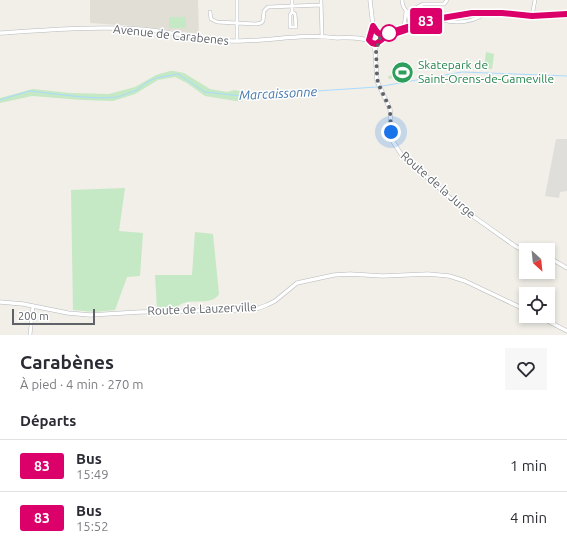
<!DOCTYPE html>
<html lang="fr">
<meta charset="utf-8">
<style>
:root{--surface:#fff;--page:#f7f7f7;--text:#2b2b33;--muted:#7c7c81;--line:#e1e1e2}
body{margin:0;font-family:Ubuntu,sans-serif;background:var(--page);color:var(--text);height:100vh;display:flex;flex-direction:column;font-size:15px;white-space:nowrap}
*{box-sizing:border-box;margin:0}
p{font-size:13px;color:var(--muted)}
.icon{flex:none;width:22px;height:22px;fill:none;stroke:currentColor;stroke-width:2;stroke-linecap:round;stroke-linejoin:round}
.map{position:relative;height:335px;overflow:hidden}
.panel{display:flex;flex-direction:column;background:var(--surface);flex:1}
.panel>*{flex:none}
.badge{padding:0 8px;border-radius:3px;font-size:14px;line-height:26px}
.needle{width:26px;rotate:153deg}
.buttons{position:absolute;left:519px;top:243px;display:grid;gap:8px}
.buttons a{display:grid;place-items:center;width:36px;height:36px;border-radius:0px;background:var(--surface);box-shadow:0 2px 6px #0003;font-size:20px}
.scale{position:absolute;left:12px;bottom:10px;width:83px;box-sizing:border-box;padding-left:4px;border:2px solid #5f6368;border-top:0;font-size:11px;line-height:14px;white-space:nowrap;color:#5f6368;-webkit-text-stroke:3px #fff;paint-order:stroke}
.you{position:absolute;width:20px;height:20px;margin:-10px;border:3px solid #fff;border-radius:50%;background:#1a73e8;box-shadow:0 0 0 6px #1a73e833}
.map>.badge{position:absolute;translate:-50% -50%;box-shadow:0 0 0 2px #fff}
h2{padding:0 20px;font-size:15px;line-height:36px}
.round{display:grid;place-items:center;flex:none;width:42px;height:42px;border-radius:0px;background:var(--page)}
.head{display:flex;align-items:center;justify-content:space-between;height:68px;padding:0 20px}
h1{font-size:19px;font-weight:600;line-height:30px}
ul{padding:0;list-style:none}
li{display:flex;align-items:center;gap:12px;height:52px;padding:0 20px;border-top:1px solid var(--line)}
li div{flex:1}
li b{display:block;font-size:15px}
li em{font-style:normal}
li .badge{min-width:44px;font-weight:700;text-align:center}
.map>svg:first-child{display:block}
.industrial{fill:#e0deda}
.education{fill:#e1ded6}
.green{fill:#c5e8c5}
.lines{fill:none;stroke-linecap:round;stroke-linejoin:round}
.stream{stroke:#aadaff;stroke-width:1}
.minor-casing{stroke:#b5b8bc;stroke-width:4}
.tertiary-casing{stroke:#b5b8bc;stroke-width:4.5}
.minor{stroke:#fff;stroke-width:3}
.tertiary{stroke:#fff;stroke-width:3.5}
.line-casing{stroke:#fff;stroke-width:9}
.line{stroke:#dc006b;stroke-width:6}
.walk{stroke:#5f6368;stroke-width:4;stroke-dasharray:0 7.2}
.stop-dot{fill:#fff;stroke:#dc006b;stroke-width:2}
.labels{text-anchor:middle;stroke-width:3;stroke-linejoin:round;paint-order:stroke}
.street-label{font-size:12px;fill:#5f6368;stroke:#fff}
.leisure-label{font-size:12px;fill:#27864d;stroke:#fff;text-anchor:start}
.water-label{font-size:13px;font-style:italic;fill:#4174aa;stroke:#fff}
</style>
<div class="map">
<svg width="567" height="335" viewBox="0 0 567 335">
<rect width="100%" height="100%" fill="#f1efe8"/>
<path class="industrial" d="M556 139H567V191L560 192 559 198 545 196Z"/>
<path class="education" d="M90 0H198L199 34 146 27 90 23Z"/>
<path class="green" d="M169 17H186V28H169Z
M486 52 494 54 492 69 484 68Z
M406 63 412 66 410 76H405L389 79 388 77 392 74 393 70 398 68H401Z
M170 71H174L184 73 210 89 227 92 235 90 243 92 242 102 205 96 187 83 175 77 158 80 135 94 113 101 82 100 32 96 0 103V98L33 89 70 93 109 94 135 87 156 75Z
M125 188 119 231 143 233 140 276 127 277 115 310 95 312 73 310 71 190Z
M195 232 213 234 219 294C211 308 186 295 177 308L157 309 155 275H192Z"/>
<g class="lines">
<path class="stream" d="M0 100 29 91 82 97 100 98 118 97 137 90 147 82 156 78 178 74 205 92 241 96 377 87 462 72 567 76"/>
<defs>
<path id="minor" d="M292 0V12L290 15V27H296L295 14 292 12
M321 0 322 37
M402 0C402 4 404 10 408 12L410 28
M210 12 211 19 217 22 256 24 261 23 263 21 264 11 268 7 321 5
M408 12 423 4H444L447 0
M532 16 535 0
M441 18 442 20C457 24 472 22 485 14V12
M404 28 406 11
M237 41V0
M30 335 33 306"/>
<path id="tertiary" d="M370 0 373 26 370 34
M373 26 380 37 375 50 377 81 390 109 392 140 401 154 460 207 515 246 526 252
M0 33C46 30 93 26 139 29 170 31 201 40 232 41 267 42 303 33 338 38
M379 34 388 33 430 20 473 13H495L532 16 567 14
M336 38C345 38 362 36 370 42 373 44 374 47 375 50
M380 39 425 24
M548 257 567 268
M0 302 23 304 68 313 90 315 140 312 240 310 259 308 267 305 275 301 297 283 334 275 350 274 383 276 428 274 449 276 465 281 526 310
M538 316 567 331"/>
</defs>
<use href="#minor" class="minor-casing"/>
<use href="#tertiary" class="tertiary-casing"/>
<use href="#minor" class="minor"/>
<use href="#tertiary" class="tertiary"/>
</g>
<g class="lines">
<defs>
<path id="line" d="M430 22 385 37 376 44 372 43 369 40 373 26 377 32 381 35 388 33 430 20 472 13H502L532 16 567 14"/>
</defs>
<use href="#line" class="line-casing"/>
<use href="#line" class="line"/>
<path class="walk" d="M389 33 379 34 380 39 376 50 377 77 378 83 390 109 391 132"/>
</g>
<defs>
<symbol id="stadium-disc" viewBox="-11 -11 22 22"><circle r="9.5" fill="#2e9e5b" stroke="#fff"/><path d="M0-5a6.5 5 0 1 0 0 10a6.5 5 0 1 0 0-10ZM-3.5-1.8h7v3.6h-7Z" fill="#fff"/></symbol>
</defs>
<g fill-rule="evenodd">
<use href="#stadium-disc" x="390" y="60" width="25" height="25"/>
</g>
<circle class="stop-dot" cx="389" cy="33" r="8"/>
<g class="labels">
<g class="street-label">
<text transform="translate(171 35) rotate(6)" y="4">Avenue de Carabenes</text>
<text transform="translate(438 185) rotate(41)" y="4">Route de la Jurge</text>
<text transform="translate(202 309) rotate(-2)" y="4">Route de Lauzerville</text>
</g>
<g class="leisure-label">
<text x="418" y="69">Skatepark de<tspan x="418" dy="14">Saint-Orens-de-Gameville</tspan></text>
</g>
<g class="water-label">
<text transform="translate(278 93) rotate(-3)" y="5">Marcaissonne</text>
</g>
</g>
</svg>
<div class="buttons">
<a><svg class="needle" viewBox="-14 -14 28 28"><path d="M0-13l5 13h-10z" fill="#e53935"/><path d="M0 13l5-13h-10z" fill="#7c7c81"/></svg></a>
<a><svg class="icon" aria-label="locate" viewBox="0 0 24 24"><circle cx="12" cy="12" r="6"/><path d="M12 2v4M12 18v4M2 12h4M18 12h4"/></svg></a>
</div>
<div class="scale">200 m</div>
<div class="you" style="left:391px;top:132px"></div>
<b class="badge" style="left:426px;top:21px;background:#dc006b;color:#fff">83</b>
</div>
<section class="panel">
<div class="head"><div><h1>Carabènes</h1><p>À pied · 4 min · 270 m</p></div><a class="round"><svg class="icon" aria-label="heart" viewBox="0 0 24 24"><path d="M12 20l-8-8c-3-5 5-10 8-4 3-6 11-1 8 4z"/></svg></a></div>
<h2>Départs</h2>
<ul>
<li><span class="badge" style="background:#dc006b;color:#fff">83</span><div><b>Bus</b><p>15:49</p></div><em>1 min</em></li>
<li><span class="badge" style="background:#dc006b;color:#fff">83</span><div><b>Bus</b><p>15:52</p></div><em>4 min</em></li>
</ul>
</section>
